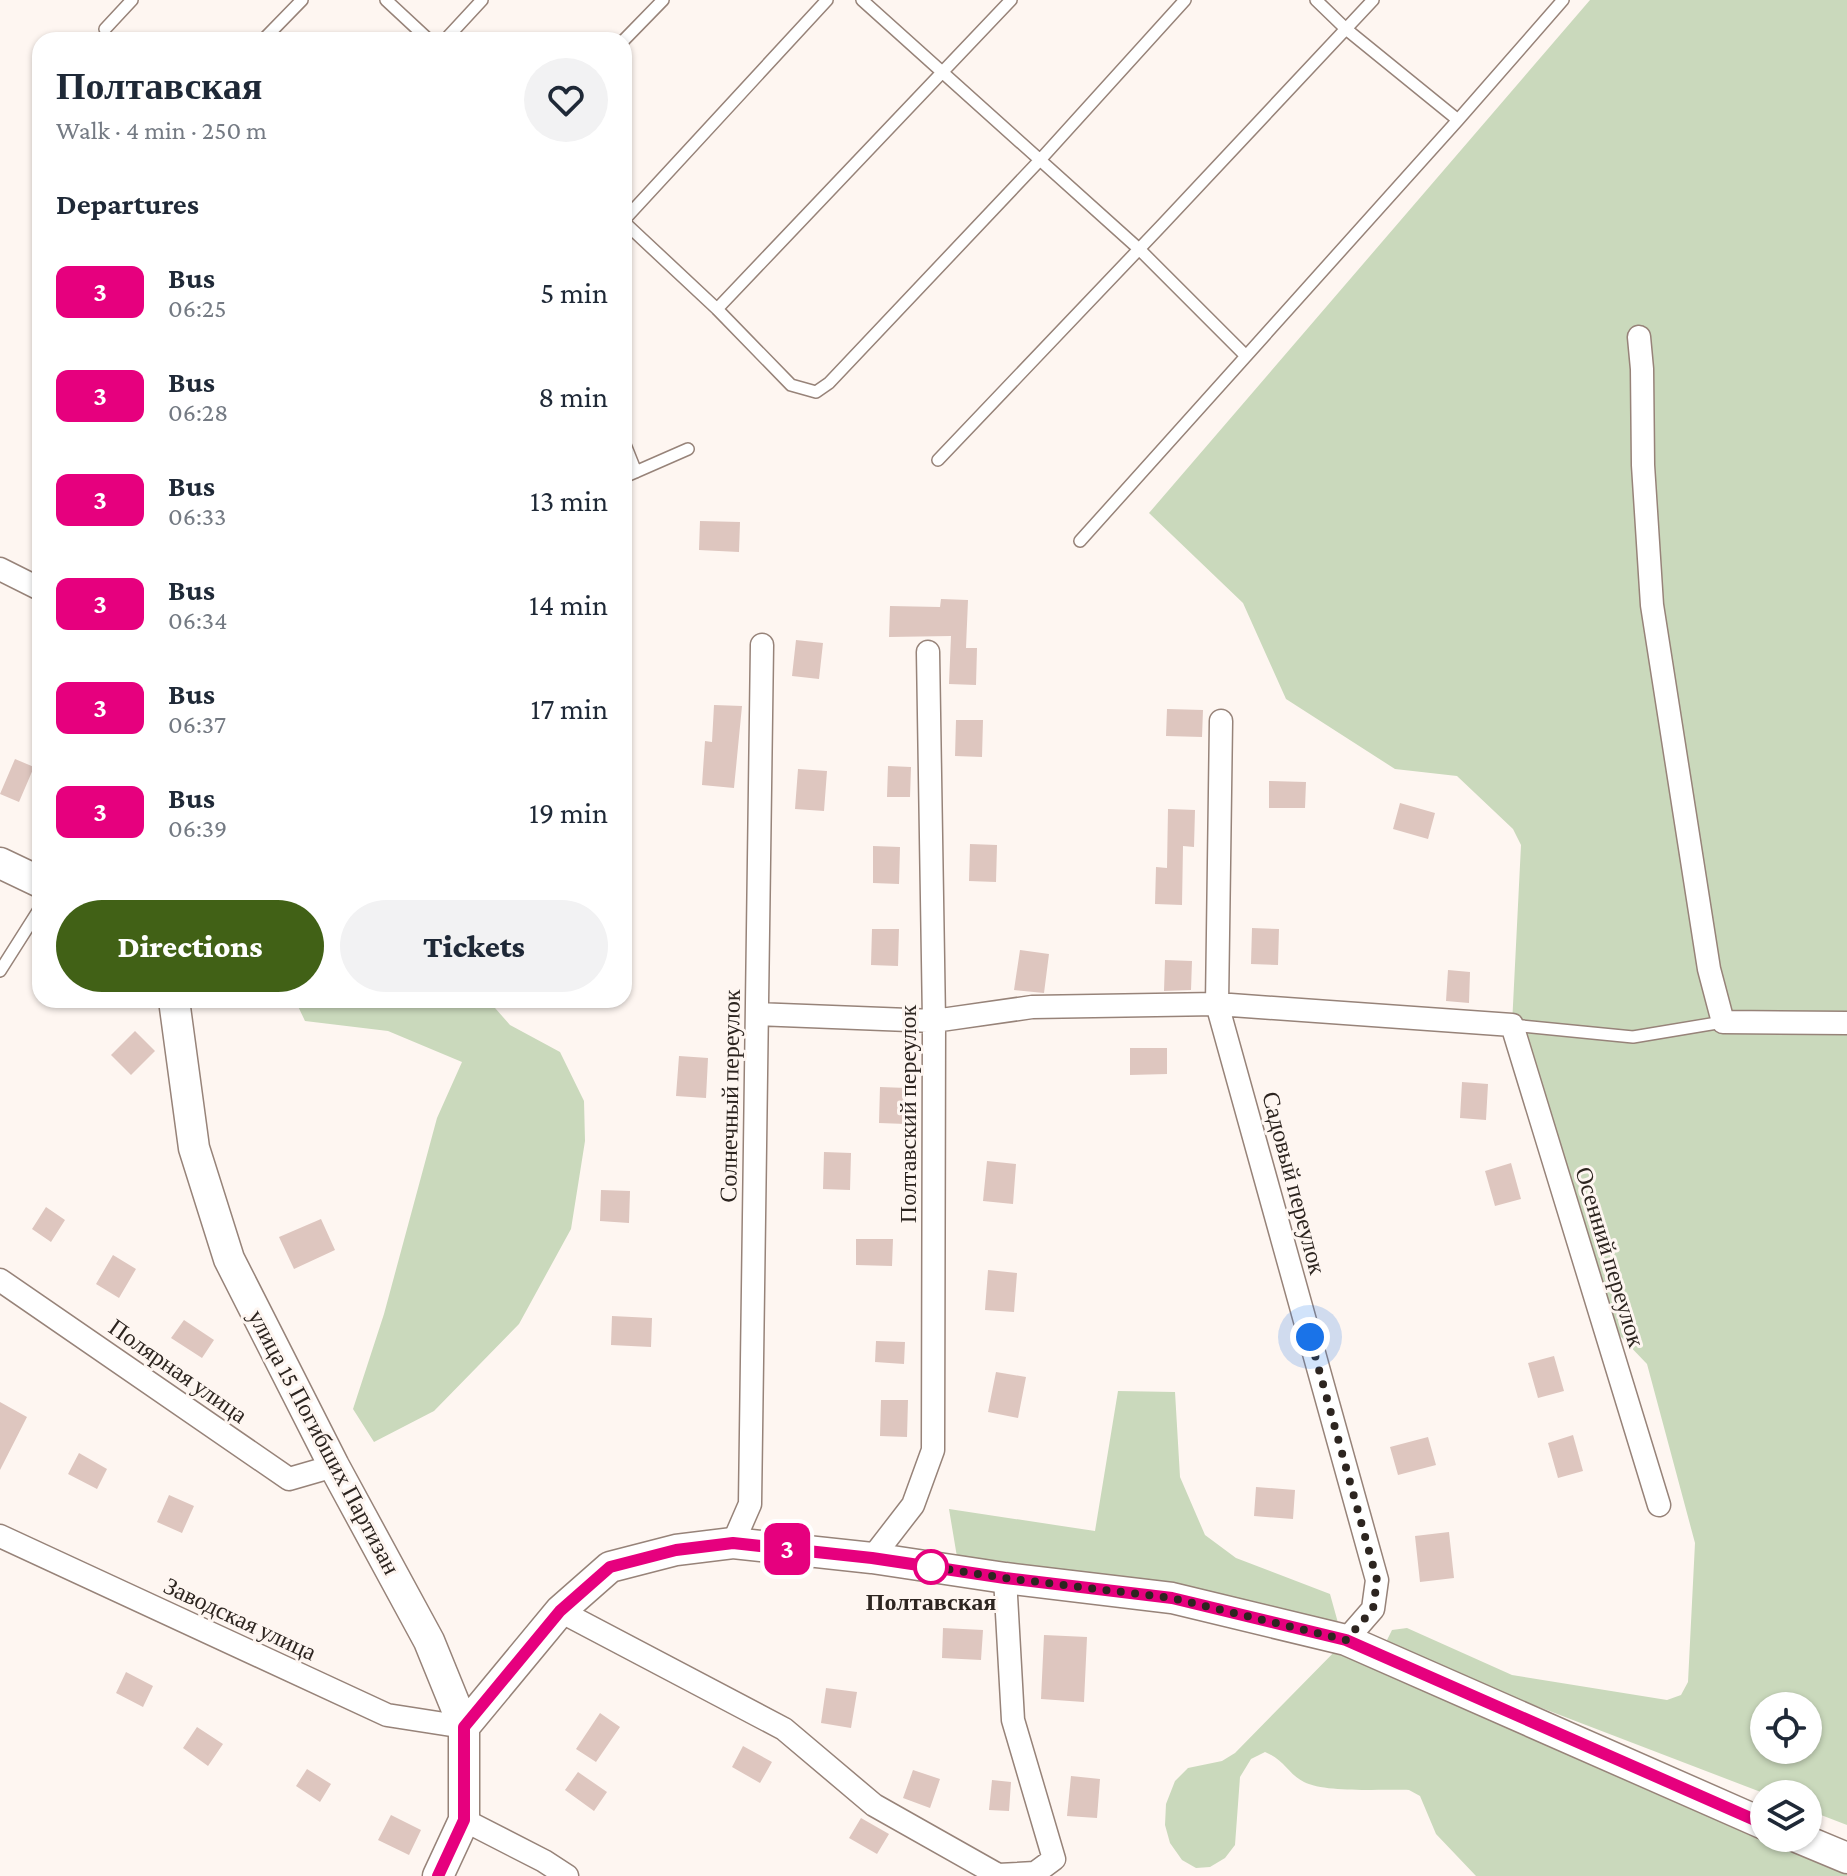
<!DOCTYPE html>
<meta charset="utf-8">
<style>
:root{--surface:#fff;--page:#f2f2f3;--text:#1f2937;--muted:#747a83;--accent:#416116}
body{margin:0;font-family:"Crimson Pro",serif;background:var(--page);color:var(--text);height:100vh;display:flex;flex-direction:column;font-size:30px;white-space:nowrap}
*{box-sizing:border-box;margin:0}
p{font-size:26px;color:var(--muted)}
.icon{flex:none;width:44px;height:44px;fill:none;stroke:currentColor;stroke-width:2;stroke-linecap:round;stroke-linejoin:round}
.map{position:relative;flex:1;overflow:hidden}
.panel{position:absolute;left:32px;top:32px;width:600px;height:976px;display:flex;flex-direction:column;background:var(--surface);border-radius:24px;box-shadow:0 2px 6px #0004}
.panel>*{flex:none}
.badge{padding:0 16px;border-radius:12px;font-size:28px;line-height:52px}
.fabs{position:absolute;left:1750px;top:1692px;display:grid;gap:16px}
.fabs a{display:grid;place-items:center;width:72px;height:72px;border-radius:50%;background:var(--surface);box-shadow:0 2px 6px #0004;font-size:40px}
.you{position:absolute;width:40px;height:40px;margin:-20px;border:6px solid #fff;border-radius:50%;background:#1a73e8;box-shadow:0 0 0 12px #1a73e833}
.map>.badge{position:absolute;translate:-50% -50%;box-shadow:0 0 0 4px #fff}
h2{padding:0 24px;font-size:30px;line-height:72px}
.round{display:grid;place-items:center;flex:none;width:84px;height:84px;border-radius:42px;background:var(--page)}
.head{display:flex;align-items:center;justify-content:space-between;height:136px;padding:0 24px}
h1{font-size:38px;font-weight:800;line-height:60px}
.action{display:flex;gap:16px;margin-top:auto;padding:16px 24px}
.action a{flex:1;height:92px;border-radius:48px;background:var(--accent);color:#fff;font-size:32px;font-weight:800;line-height:92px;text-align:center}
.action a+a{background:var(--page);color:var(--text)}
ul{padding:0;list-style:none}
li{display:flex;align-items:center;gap:24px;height:104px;padding:0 24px}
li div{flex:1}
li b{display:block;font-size:30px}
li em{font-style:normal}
li .badge{min-width:88px;font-weight:700;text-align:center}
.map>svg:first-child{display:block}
.green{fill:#cad9bc;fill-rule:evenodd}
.building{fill:#dec6bf}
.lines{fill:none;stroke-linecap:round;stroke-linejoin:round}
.lane-casing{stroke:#978379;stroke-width:14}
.street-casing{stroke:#978379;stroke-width:25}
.secondary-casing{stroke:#978379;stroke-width:33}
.lane{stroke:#fff;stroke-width:11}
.street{stroke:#fff;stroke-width:22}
.secondary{stroke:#fff;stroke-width:30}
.line-casing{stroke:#fff;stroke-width:18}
.line{stroke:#e6007e;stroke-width:12}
.walk{stroke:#2d2520;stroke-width:8;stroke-dasharray:0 14.4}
.stop-dot{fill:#fff;stroke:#e6007e;stroke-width:4}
.labels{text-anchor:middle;stroke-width:6;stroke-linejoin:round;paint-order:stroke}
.street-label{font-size:24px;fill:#2d2520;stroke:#fef6f1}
.stop-label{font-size:24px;font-weight:bold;fill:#2d2520;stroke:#fef6f1}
</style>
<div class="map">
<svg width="1847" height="1876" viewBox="0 0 1847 1876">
<rect width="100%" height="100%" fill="#fef6f1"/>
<path class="green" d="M1590 0H1847V1825L1808 1810V1794H1766L1395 1652 1387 1640 1392 1630 1407 1628 1512 1675 1667 1700 1681 1695 1688 1682 1695 1543 1647 1364 1601 1316 1512 1025 1521 845 1513 829 1457 776 1395 769 1286 699 1243 603 1149 513ZM1764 1706H1808V1750H1764Z
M295 1000H488L510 1025 560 1052 584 1101 585 1141 571 1229 519 1324 434 1411 374 1442 353 1409 384 1314 437 1118 462 1062 388 1031 305 1021Z
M1118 1391 1175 1392 1180 1477 1205 1535 1236 1558 1330 1594 1340 1630 958 1563 949 1509 1095 1531Z
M1346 1640 1764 1838H1808L1847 1852V1876H1476L1436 1834 1420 1796 1409 1790C1383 1789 1325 1793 1304 1782 1288 1774 1285 1760 1265 1752L1251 1759 1240 1777 1235 1845 1225 1858 1210 1867 1196 1868 1182 1860 1170 1843 1165 1825 1166 1804 1175 1781 1188 1768 1222 1761 1235 1753Z"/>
<path class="building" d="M700 521 740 522 739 552 699 550Z
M941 599 968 600 966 648H977L976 685 949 684 951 636 889 637 890 606 940 607Z
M796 640 823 643 819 679 792 676Z
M714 705 742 706 734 788 702 785 705 741 712 742Z
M1167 709 1203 710 1202 737 1166 736Z
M956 720H983L982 757 955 756Z
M15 759 34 767 19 802 0 794Z
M888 766 911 767 910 797H887Z
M798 769 827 771 824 811 795 809Z
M1269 781 1306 782 1305 808H1269Z
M1400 803 1435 813 1428 839 1393 829Z
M1168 809 1195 810 1194 847 1183 846 1182 905 1155 904 1156 867 1167 868Z
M970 844 997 845 996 882 969 881Z
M873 846 900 847 899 884 873 883Z
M1252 928 1279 929 1278 965 1251 964Z
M872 929H899L898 966 871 965Z
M1020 950 1049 954 1044 993 1014 990Z
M1165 960 1192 961 1191 990 1164 991Z
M1448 970 1470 972 1469 1003 1446 1001Z
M135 1031 155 1051 131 1075 111 1055Z
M1130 1048H1167V1074L1130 1075Z
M679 1056 708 1058 706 1098 676 1096Z
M1462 1082 1488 1084 1486 1120 1460 1118Z
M880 1087 907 1088 906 1124 879 1123Z
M824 1152 851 1153 850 1190 823 1189Z
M987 1161 1016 1164 1013 1204 983 1201Z
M1511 1163 1521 1199 1495 1206 1485 1171Z
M601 1190 630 1191 629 1223 600 1221Z
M46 1207 65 1220 51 1242 32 1229Z
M321 1219 335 1250 294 1269 279 1237Z
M856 1239H893L892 1266 856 1265Z
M113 1255 136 1269 119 1298 96 1284Z
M988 1270 1017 1273 1014 1312 985 1310Z
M612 1316 652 1318 651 1347 611 1345Z
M184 1320 214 1340 202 1358 171 1338Z
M876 1341 905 1342 904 1364 875 1362Z
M1554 1356 1564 1391 1538 1398 1528 1363Z
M996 1372 1026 1377 1018 1418 988 1412Z
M881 1400H908L907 1437 880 1436Z
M0 1402 27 1417 0 1470Z
M1573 1435 1583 1471 1558 1478 1548 1443Z
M1428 1437 1436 1465 1398 1475 1390 1447Z
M79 1453 107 1469 97 1489 68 1474Z
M1256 1487 1295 1490 1293 1519 1254 1516Z
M169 1495 194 1506 182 1533 157 1522Z
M1449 1532 1454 1578 1420 1582 1415 1536Z
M943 1628 983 1630 981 1660 942 1658Z
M1044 1635 1087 1637 1084 1702 1041 1699Z
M126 1672 153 1686 143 1707 116 1693Z
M826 1688 857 1692 851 1728 821 1723Z
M600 1713 620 1727 596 1762 576 1749Z
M197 1727 223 1744 208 1766 183 1748Z
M743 1746 772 1762 760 1783 732 1767Z
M307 1769 331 1784 320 1802 296 1786Z
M913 1770 940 1779 930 1808 903 1798Z
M578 1772 607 1792 594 1811 565 1790Z
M1071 1776 1100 1779 1097 1818 1067 1816Z
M992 1780 1011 1782 1009 1811 989 1810Z
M391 1815 421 1830 409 1855 378 1840Z
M861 1818 889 1834 877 1854 849 1838Z"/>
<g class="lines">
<defs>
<path id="lane" d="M386 0 429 40
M862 0 1139 249 1246 356
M1316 0 1346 29 1458 120
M105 29 132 0
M263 40 302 0
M445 40 482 0
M624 40 663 0
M624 220 827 0
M624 222 717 309 791 385 816 392 829 383 1040 160 1185 0
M717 309 1011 0
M624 442 636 472
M938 460 1162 225 1373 0
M624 477 688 449
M1080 541 1458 120 1563 0
M0 971 40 908
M1512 1025 1633 1037 1723 1022"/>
<path id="street" d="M1639 337 1642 369 1643 465 1652 605 1709 969 1723 1022 1847 1023
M0 569 40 589
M1221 721 1217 1004 1377 1580 1373 1609 1346 1640
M757 1014 934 1021 1032 1007 1217 1004 1512 1025 1659 1505
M0 1280 289 1479 334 1466
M0 1536 387 1715 464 1727
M733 1543 750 1504 762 645
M872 1558 913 1505 933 1450 934 1021 928 652
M560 1611 784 1729 874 1805 998 1875 1035 1873 1054 1859 1013 1720 1005 1578
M464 1820 544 1861 567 1876"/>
<path id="secondary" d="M0 863 40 882
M174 1000 194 1148 229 1259 334 1466 429 1641 464 1727V1820L438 1876
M464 1727 560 1611 610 1567 676 1550 733 1543 872 1558 1005 1578 1172 1598 1346 1640 1764 1824
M1799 1838 1847 1858"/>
</defs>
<use href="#lane" class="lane-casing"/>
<use href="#street" class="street-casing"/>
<use href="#secondary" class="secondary-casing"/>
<use href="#lane" class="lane"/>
<use href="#street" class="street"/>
<use href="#secondary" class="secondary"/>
</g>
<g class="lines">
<defs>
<path id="line" d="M438 1876 464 1820V1727L560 1611 610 1567 676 1550 733 1543 872 1558 1005 1578 1172 1598 1346 1640 1764 1824"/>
</defs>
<use href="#line" class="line-casing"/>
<use href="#line" class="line"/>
<path class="walk" d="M931 1567 926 1566 1005 1578 1172 1598 1346 1640 1373 1609 1377 1580 1310 1337"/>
</g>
<circle class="stop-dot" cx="931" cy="1567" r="16"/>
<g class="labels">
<g class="street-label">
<text transform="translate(730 1096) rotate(-89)" y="8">Солнечный переулок</text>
<text transform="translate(908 1114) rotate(-90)" y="8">Полтавский переулок</text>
<text transform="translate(1294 1183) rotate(75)" y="8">Садовый переулок</text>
<text transform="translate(1610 1257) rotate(73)" y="8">Осенний переулок</text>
<text transform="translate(178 1371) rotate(35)" y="8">Полярная улица</text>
<text transform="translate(324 1442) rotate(62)" y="8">улица 15 Погибших Партизан</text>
<text transform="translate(240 1619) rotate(25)" y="8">Заводская улица</text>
</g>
<g class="stop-label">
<text x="931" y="1610">Полтавская</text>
</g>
</g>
</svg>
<div class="fabs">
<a><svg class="icon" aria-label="locate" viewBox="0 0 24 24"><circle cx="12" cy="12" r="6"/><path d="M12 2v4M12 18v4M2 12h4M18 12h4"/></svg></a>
<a><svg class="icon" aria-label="layers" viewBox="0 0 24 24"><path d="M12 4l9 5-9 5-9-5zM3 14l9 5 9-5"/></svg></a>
</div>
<div class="you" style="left:1310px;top:1337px"></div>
<b class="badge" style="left:787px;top:1549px;background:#e6007e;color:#fff">3</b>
<section class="panel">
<div class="head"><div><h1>Полтавская</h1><p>Walk · 4 min · 250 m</p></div><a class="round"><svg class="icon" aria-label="heart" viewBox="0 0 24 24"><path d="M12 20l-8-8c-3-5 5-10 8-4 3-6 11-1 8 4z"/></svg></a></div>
<h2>Departures</h2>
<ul>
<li><span class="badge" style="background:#e6007e;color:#fff">3</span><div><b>Bus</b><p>06:25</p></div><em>5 min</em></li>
<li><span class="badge" style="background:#e6007e;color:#fff">3</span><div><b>Bus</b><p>06:28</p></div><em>8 min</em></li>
<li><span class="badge" style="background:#e6007e;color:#fff">3</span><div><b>Bus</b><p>06:33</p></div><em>13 min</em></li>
<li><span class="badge" style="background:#e6007e;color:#fff">3</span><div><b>Bus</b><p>06:34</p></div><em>14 min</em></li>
<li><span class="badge" style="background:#e6007e;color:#fff">3</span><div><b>Bus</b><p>06:37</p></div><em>17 min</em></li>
<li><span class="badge" style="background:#e6007e;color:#fff">3</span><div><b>Bus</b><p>06:39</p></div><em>19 min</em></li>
</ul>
<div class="action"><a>Directions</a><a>Tickets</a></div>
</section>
</div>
